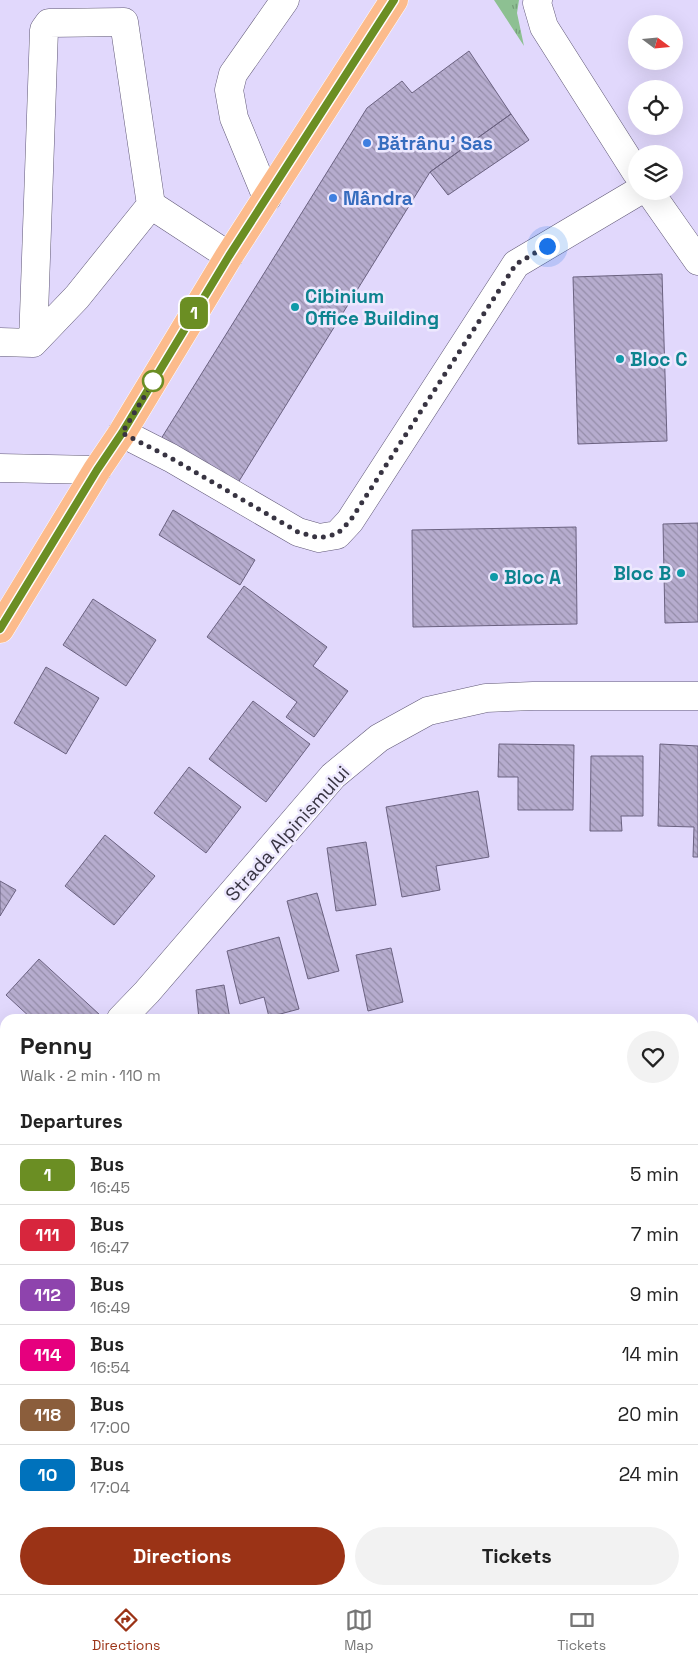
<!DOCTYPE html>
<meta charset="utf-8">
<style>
:root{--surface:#fff;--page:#f2f2f2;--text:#222;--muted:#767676;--line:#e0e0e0;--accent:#9b3316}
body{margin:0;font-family:"Space Grotesk",sans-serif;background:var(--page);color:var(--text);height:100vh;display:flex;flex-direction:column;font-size:19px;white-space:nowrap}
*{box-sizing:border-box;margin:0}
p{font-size:16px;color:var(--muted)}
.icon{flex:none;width:28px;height:28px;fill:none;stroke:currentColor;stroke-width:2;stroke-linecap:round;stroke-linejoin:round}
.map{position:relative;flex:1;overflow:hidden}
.sheet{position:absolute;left:0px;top:1014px;width:699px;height:581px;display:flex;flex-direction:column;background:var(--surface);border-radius:15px 15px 0 0;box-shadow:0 5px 20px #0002}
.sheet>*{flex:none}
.badge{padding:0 10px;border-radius:8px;font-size:18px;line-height:32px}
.needle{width:32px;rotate:106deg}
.fabs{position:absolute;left:628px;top:15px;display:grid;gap:10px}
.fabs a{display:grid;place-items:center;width:55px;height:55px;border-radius:50%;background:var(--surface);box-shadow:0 5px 20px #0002;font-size:25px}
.you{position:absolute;width:25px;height:25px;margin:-12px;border:4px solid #fff;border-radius:50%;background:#1a73e8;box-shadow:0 0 0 8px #1a73e833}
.map>.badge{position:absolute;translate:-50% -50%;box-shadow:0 0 0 2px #fff}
h2{padding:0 20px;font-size:19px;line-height:45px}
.round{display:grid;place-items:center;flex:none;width:52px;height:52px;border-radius:26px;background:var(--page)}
.summary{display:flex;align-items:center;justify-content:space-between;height:85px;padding:0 20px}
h1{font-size:24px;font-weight:700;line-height:38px}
.button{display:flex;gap:10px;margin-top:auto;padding:10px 20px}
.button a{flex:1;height:58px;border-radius:30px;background:var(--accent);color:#fff;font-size:20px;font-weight:700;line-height:58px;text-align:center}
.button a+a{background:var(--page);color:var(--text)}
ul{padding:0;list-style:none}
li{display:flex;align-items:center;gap:15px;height:60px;padding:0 20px;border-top:1px solid var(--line)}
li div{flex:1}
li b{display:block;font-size:19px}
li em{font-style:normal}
li .badge{min-width:55px;font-weight:700;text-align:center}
.menu{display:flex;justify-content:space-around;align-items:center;height:70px;border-top:1px solid var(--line);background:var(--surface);font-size:14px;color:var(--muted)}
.menu a{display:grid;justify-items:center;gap:2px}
.menu .selected{color:var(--accent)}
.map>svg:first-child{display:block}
.grass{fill:url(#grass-tufts)}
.building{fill:url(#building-back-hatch);stroke:#6b6281}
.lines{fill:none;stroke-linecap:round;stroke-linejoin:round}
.minor-casing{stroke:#605876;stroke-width:29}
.major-casing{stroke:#fff;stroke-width:29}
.minor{stroke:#fff;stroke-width:28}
.major{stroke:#fcbb8c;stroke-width:28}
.line-casing{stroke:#fff;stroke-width:11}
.line{stroke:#6b8e23;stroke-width:8}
.walk{stroke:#383442;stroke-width:5;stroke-dasharray:0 9}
.shop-dot{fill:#3f7fe0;stroke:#ede8fe;stroke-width:2}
.culture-dot{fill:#0f9aa8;stroke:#ede8fe;stroke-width:2}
.stop-dot{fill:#fff;stroke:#6b8e23;stroke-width:2.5}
.labels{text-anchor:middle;stroke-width:5;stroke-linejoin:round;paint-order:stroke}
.shop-label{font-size:19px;font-weight:bold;fill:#366cbe;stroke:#ede8fe;text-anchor:start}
.culture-label{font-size:19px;font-weight:bold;fill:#0d838f;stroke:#ede8fe;text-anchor:start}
.street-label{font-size:19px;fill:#383442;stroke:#ede8fe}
</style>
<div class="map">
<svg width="698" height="1594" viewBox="0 0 698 1594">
<defs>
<pattern id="grass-tufts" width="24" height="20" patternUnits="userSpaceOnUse" patternTransform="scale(1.25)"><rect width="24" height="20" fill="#8dc092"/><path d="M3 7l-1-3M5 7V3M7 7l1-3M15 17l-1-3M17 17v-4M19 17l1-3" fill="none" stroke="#749d79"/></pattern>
<pattern id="building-back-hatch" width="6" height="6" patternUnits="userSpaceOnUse" patternTransform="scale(1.25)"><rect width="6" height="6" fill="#b6acce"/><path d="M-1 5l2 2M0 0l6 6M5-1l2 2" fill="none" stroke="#958da9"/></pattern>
</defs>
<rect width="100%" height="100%" fill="#e1d8fc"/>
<path class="grass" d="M494 0H519L517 13 524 46Z
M0 1511 5 1514V1590H113L117 1594H0Z"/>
<path class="building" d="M469 51 511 114 430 172 236 486 159 442 367 108 402 81 412 93Z
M511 114 529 140 448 195 430 172Z
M662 274 667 441 578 444 573 277Z
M173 510 255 560 240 585 159 535Z
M698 523V622L665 623 663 524Z
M576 527 577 624 413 627 412 530Z
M244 586 327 647 313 666 348 691 314 737 286 717 297 702 207 637Z
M93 599 156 640 126 686 63 645Z
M46 667 99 698 66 754 14 723Z
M253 701 310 744 266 802 209 759Z
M499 744 574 745 573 810H518V777H498Z
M660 744 698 746V857H693L694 827 658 826Z
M591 756H643V816H621L622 831H590Z
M189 767 241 807 206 853 154 813Z
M478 791 489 857 436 866 440 890 402 897 386 807Z
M105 835 155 876 114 925 65 886Z
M366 842 376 905 336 911 327 848Z
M0 881 16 890 0 916Z
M317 893 339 971 308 979 287 901Z
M279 937 299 1009 269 1017 264 997 240 1004 227 951Z
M391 948 403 1002 368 1011 356 955Z
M39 959 100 1015 96 1019H32L6 995Z
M224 985 230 1019H199L196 990Z
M5 1167V1228L0 1218V1170Z
M694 1353H698V1432H694Z
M5 1452V1486L0 1482V1458Z
M694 1477H698V1552H694Z
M405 1590H446L450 1594H401Z"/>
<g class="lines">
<defs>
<path id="minor" d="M538 0 537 3 544 27 636 172
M649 191 698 261
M267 198 234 118 229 90 233 74 285 0
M151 205 229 256
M0 342 33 343 44 30 49 23 124 22 151 205 77 297 33 343
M122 433 171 458 298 532 319 538 337 535 350 521 516 264 639 191
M0 468 97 470
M121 1019 147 992 333 776 379 738 428 711 486 698 533 696H698
M0 1104 5 1101
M694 1586 698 1585
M541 1590 548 1594
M630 1594 661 1590"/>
<path id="major" d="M0 629 97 470 122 433 229 256 394 0"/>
</defs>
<use href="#minor" class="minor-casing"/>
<use href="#major" class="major-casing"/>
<use href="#minor" class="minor"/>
<use href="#major" class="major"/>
</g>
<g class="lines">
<defs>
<path id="line" d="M0 629 97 470 122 433 229 256 394 0"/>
</defs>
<use href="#line" class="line-casing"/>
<use href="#line" class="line"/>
<path class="walk" d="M153 381 158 374 122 433 171 458 298 532 319 538 337 534 350 521 516 264 547 246"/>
</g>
<g class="shop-dot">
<circle cx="367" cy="143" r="5"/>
<circle cx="333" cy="198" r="5"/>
</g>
<g class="culture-dot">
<circle cx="295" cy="307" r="5"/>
<circle cx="620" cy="359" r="5"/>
<circle cx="681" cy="573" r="5"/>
<circle cx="494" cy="577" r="5"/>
</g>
<circle class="stop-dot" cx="153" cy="381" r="10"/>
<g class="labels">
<g class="shop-label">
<text x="377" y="150">Bătrânu' Sas</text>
<text x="343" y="205">Mândra</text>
</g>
<g class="culture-label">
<text x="305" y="303">Cibinium<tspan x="305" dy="22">Office Building</tspan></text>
<text x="630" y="366">Bloc C</text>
<text x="671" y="580" text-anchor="end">Bloc B</text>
<text x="504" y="584">Bloc A</text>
</g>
<g class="street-label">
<text transform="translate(287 833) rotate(-48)" y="7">Strada Alpinismului</text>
</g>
</g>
</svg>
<div class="fabs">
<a><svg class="needle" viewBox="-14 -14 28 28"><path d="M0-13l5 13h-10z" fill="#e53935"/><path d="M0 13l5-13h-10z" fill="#767676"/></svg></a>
<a><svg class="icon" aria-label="locate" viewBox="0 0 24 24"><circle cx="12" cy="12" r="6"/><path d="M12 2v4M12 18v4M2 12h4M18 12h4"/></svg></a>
<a><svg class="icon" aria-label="layers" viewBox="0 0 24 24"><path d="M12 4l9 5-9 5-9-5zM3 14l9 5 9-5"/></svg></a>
</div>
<div class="you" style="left:547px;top:246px"></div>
<b class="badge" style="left:194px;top:313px;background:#6b8e23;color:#fff">1</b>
<section class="sheet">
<div class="summary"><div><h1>Penny</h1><p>Walk · 2 min · 110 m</p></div><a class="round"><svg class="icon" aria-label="heart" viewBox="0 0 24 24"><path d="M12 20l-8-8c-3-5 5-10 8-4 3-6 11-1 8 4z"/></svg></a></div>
<h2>Departures</h2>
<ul>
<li><span class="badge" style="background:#6b8e23;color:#fff">1</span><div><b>Bus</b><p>16:45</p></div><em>5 min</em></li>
<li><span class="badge" style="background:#d7263d;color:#fff">111</span><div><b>Bus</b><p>16:47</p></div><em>7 min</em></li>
<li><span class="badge" style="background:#8e44ad;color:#fff">112</span><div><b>Bus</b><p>16:49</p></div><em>9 min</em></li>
<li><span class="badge" style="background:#e6007e;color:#fff">114</span><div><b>Bus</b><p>16:54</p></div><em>14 min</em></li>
<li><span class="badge" style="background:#8b5e3c;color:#fff">118</span><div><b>Bus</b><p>17:00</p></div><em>20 min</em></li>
<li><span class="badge" style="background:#0072bc;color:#fff">10</span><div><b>Bus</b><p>17:04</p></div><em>24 min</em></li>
</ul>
<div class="button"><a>Directions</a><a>Tickets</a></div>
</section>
</div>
<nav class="menu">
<a class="selected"><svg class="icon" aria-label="directions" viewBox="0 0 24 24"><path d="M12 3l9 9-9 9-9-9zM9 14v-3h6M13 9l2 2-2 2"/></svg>Directions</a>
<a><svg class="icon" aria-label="map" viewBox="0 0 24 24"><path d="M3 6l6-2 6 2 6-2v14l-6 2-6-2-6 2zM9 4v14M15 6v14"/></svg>Map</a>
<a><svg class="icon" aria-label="tickets" viewBox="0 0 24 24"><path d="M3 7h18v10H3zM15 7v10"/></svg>Tickets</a>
</nav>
